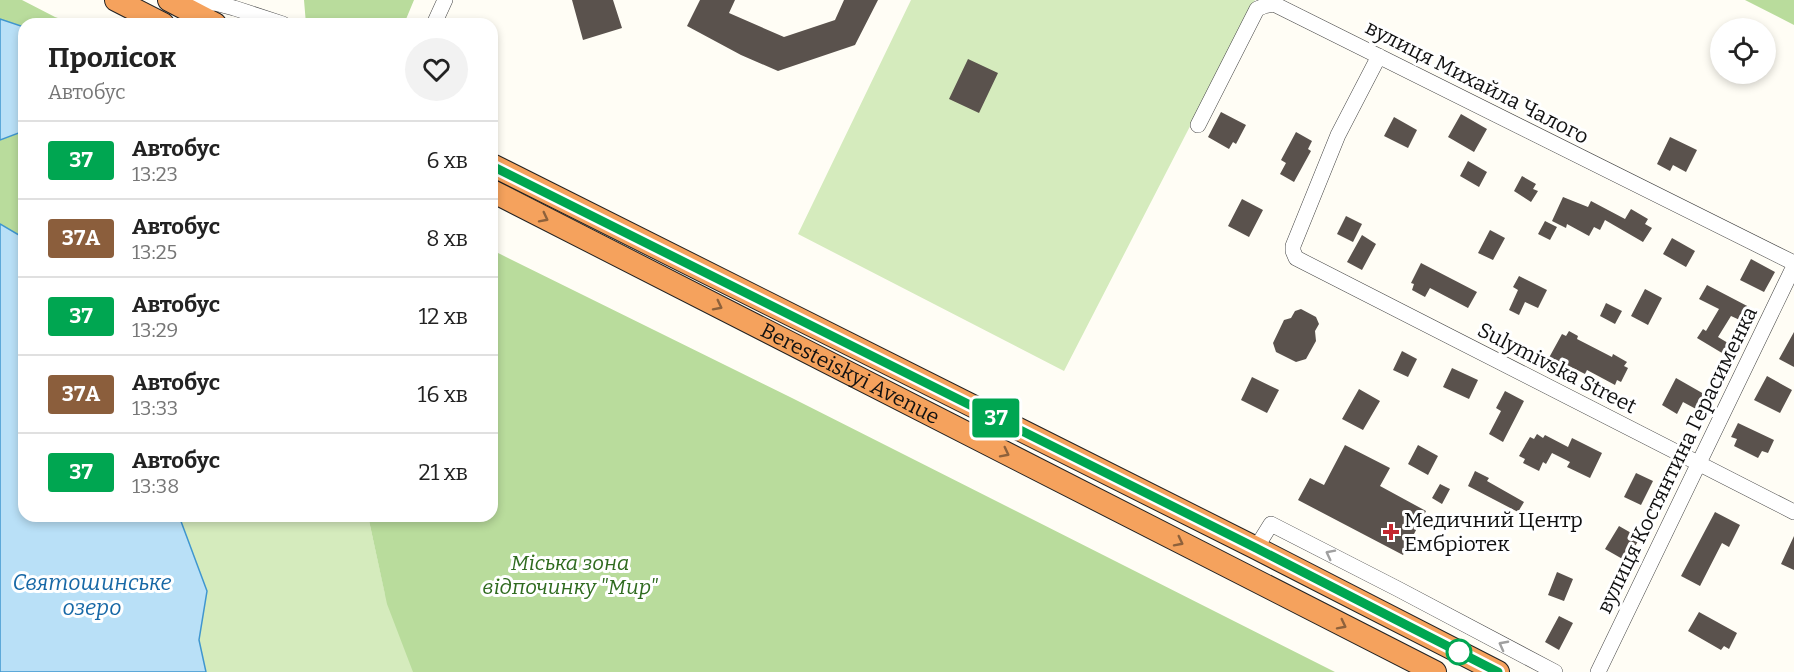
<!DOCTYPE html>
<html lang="uk">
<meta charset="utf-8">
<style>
:root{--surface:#fff;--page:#f2f2f2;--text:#222;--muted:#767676;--line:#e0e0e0}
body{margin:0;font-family:Bitter,serif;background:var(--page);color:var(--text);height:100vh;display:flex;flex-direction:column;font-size:22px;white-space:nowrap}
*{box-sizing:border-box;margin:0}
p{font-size:20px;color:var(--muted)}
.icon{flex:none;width:33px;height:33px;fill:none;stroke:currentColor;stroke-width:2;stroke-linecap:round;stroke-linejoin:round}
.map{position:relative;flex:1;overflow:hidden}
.side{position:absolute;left:18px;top:18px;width:480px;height:504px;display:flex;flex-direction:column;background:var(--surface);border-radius:18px;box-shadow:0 3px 9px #0003}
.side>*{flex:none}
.badge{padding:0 12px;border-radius:4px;font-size:21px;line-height:39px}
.buttons{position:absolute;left:1710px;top:18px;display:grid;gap:12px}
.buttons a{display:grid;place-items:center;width:66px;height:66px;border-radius:50%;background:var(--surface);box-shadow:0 3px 9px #0003;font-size:30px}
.map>.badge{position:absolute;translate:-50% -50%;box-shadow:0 0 0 3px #fff}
.round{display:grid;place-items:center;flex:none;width:63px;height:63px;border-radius:32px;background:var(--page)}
.head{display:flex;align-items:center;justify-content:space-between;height:102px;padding:0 30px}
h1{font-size:28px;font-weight:700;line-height:45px}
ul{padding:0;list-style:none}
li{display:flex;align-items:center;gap:18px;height:78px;padding:0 30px;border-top:2px solid var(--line)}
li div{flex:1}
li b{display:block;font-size:22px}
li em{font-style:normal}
li .badge{min-width:66px;font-weight:700;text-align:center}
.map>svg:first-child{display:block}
.green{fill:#d5ebbd}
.forest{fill:#b9dc9c}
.water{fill:#b9e0f7;stroke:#3f96cf;stroke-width:1.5}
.building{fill:#5a524d}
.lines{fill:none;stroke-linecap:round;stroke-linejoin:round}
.minor-casing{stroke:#444;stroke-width:16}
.highway-casing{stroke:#222;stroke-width:24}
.minor{stroke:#fff;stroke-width:15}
.highway{stroke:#f5a25d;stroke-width:22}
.oneway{stroke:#8e613b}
.oneway2{stroke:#a0a0a0}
.line-casing{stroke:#fff;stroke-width:14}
.line{stroke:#00a651;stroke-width:9}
.poi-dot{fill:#c4262e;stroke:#fff;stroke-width:2}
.stop-dot{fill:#fff;stroke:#00a651;stroke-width:3}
.labels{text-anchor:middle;stroke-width:6;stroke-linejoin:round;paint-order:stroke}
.street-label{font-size:21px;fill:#111;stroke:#fff}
.poi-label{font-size:21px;fill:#111;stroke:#fff;text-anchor:start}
.park-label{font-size:21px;font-style:italic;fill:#2f6b1f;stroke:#fff}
.water-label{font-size:22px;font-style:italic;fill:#1768a6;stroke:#fff}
</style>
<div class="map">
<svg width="1794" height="672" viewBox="0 0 1794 672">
<rect width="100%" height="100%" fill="#fffdf5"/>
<path class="green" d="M911 0H1255L1064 371 798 234Z
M179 516H368L385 594 492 516 826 672H206L199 640 207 591Z"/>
<path class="forest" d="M0 0H22L55 17 76 24H24V27L3 21 0 19Z
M304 0H414L404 24H306Z
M1745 0H1794V25Z
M24 131V238L0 224V140Z
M492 250 792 398 1335 672H413L387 604 368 516H492Z"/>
<path class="water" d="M0 19 24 27V131L0 140Z
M0 224 24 238V516H179L207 591 199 640 206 672H0Z"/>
<path class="building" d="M572 0H613L622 28 583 40Z
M700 0H735L729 13 784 37 835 20 844 0H878L855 45 778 71 741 55 687 26Z
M968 59 998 73 979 113 949 99Z
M1221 112 1246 125 1236 144 1233 142 1229 149 1208 137Z
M1461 114 1487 129 1474 152 1448 137Z
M1394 117 1417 130 1408 148 1384 136Z
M1296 132 1312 141 1308 149 1311 151 1294 182 1280 174 1286 163 1281 160Z
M1670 137 1697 150 1686 172 1673 165 1670 171 1657 164Z
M1468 161 1487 172 1479 187 1460 176Z
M1522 176 1536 184 1533 189 1538 191 1531 202 1514 191Z
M1563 197 1588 207 1591 201 1625 219 1631 209 1648 219 1645 224 1652 228 1643 242 1605 220 1600 230 1594 227 1589 236 1567 224 1566 228 1552 221Z
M1242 199 1263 210 1249 237 1228 226Z
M1346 216 1362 224 1353 242 1337 234Z
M1545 221 1557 227 1550 240 1538 234Z
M1490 230 1505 238 1493 260 1478 253Z
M1362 235 1376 244 1362 270 1347 262Z
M1672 238 1695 251 1686 267 1663 254Z
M1751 259 1775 272 1764 292 1740 280Z
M1421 263 1477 292 1468 308 1430 288 1425 297 1412 290 1414 284 1411 283Z
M1519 276 1547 290 1538 308 1525 302 1519 315 1509 310 1518 290 1513 287Z
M1707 285 1751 308 1744 322 1731 316 1718 337 1733 346 1727 356 1697 338 1703 329 1706 331 1719 309 1699 299Z
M1645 289 1662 298 1648 325 1631 316Z
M1606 303 1622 311 1615 324 1600 316Z
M1301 309 1316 317 1319 324 1315 331 1316 341 1306 359 1296 362 1276 352 1273 343 1284 320 1291 318 1295 311Z
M1569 331 1578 336 1577 339 1612 357 1613 354 1627 362 1624 366 1628 368 1621 382 1617 380 1615 385 1587 370 1585 374 1563 363 1558 372 1545 365 1562 334 1566 336Z
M1794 332V367L1779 359Z
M1402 351 1417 359 1408 377 1393 370Z
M1452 368 1478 380 1469 399 1443 387Z
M1767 376 1792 390 1780 413 1754 400Z
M1252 377 1279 390 1267 413 1241 400Z
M1676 378 1704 394 1696 409 1683 402 1677 414 1662 405Z
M1359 389 1380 401 1363 430 1342 419Z
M1505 391 1524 401 1503 442 1489 434 1501 411 1496 408Z
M1738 423 1774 440 1768 453 1762 451 1758 458 1734 446 1737 439 1731 437Z
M1537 434 1543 438 1545 435 1568 447 1572 438 1602 453 1590 478 1567 467 1570 462 1552 453 1546 464 1543 462 1539 471 1523 463 1525 459 1519 456 1530 437 1534 439Z
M1345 445 1390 468 1380 486 1426 511 1403 555 1298 500 1310 478 1324 485Z
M1418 445 1438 456 1428 475 1408 464Z
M1475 471 1489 478 1487 481 1524 502 1518 512 1468 486Z
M1636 473 1653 481 1641 505 1624 497Z
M1440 484 1450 489 1442 504 1432 498Z
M1715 512 1740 525 1729 547 1722 543 1700 586 1681 576Z
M1619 526 1640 538 1626 561 1605 549Z
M1794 536V570L1781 564Z
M1557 572 1573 579 1564 601 1548 595Z
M1699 612 1737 633 1729 649 1724 646 1721 650 1688 631Z
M1559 616 1573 623 1559 650 1545 642Z"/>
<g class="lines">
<defs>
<path id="minor" d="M181 5 215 3 234 8 283 24
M434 24 445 0
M1379 56 1338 135 1293 246V251L1296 258 1794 512
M1198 125 1257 9 1264 6 1274 4 1794 263
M1256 548 1271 524 1398 589 1555 672
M1598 672 1794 266"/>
<g id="highway">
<path d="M116 0 163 24"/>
<path d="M169 0 215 24"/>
<path d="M492 165 1256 548 1498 672"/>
<path id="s1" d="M492 191 1435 672"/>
</g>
</defs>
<use href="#minor" class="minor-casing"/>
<use href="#highway" class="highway-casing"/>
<use href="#minor" class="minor"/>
<use href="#highway" class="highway"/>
</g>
<defs><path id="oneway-chevron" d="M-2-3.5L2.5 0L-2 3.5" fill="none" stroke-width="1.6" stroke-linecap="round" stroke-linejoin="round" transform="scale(1.5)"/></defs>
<g class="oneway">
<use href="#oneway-chevron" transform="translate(544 218) rotate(27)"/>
<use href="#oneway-chevron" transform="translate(718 306) rotate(27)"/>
<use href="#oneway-chevron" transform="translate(1005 453) rotate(27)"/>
<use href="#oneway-chevron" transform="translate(1179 542) rotate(27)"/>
<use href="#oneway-chevron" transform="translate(1342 625) rotate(27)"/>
</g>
<g class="oneway2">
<use href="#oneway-chevron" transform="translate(1330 554) rotate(-153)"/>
<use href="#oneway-chevron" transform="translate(1503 645) rotate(-152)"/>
</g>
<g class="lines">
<defs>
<path id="line" d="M492 166 1256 548 1498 672"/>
</defs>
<use href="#line" class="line-casing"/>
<use href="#line" class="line"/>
</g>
<path class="poi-dot" d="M1388 523h6v6h6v6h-6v6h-6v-6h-6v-6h6z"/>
<circle class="stop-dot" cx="1459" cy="652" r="12"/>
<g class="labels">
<g class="street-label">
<text transform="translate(1477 82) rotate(27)" y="7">вулиця Михайла Чалого</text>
<text transform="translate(1557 368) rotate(27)" y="7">Sulymivska Street</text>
<text dy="7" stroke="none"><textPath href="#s1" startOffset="402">Beresteiskyi Avenue</textPath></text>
<text transform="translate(1677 460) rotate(-64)" y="7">вулиця Костянтина Герасименка</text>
</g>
<g class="poi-label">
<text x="1404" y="527">Медичний Центр<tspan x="1404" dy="24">Ембріотек</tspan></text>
</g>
<g class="park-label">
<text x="570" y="570">Міська зона<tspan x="570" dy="24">відпочинку "Мир"</tspan></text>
</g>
<g class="water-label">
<text x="92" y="590">Святошинське<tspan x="92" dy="25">озеро</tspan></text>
</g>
</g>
</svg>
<div class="buttons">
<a><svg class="icon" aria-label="locate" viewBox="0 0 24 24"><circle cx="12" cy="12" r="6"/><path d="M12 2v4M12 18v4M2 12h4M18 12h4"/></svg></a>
</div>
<b class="badge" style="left:996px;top:418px;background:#00a651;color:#fff">37</b>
<section class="side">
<div class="head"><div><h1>Пролісок</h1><p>Автобус</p></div><a class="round"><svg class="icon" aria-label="heart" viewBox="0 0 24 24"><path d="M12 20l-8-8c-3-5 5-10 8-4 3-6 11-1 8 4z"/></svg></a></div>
<ul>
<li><span class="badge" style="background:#00a651;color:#fff">37</span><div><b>Автобус</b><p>13:23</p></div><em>6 хв</em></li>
<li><span class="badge" style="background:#8b5e3c;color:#fff">37А</span><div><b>Автобус</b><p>13:25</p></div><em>8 хв</em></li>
<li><span class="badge" style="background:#00a651;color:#fff">37</span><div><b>Автобус</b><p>13:29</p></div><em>12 хв</em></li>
<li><span class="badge" style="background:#8b5e3c;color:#fff">37А</span><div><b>Автобус</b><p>13:33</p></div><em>16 хв</em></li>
<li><span class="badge" style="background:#00a651;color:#fff">37</span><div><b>Автобус</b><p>13:38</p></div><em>21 хв</em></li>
</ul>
</section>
</div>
